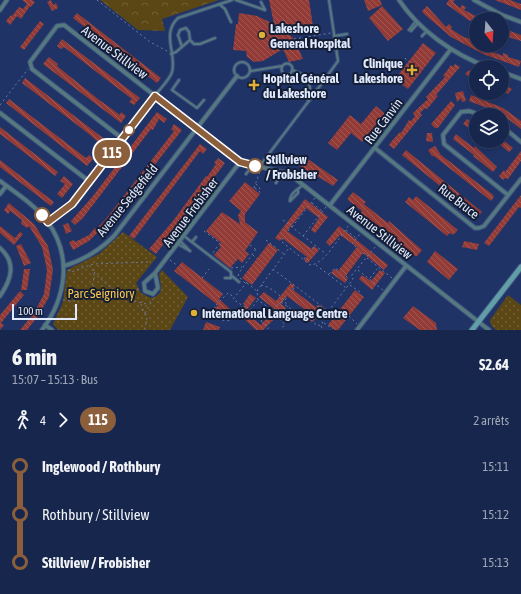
<!DOCTYPE html>
<html lang="fr">
<meta charset="utf-8">
<style>
:root{--surface:#17264d;--page:#202e54;--text:#f1f3f6;--muted:#9ea5b6;--line:#364365}
body{margin:0;font-family:"Asap Condensed",sans-serif;background:var(--page);color:var(--text);height:100vh;display:flex;flex-direction:column;font-size:15px;white-space:nowrap}
*{box-sizing:border-box;margin:0}
p{font-size:13px;color:var(--muted)}
.icon{flex:none;width:22px;height:22px;fill:none;stroke:currentColor;stroke-width:2;stroke-linecap:round;stroke-linejoin:round}
.map{position:relative;height:330px;overflow:hidden}
.sheet{display:flex;flex-direction:column;background:var(--surface);flex:1}
.sheet>*{flex:none}
.badge{padding:0 8px;border-radius:13px;font-size:14px;line-height:26px}
.needle{width:26px;rotate:163deg}
.controls{position:absolute;left:469px;top:12px;display:grid;gap:8px}
.controls a{display:grid;place-items:center;width:40px;height:40px;border-radius:50%;background:var(--surface);box-shadow:0 2px 6px #0003,0 0 0 1px var(--line);font-size:20px}
.scale{position:absolute;left:12px;bottom:10px;width:65px;box-sizing:border-box;padding-left:4px;border:2px solid #e0e9fd;border-top:0;font-size:11px;line-height:14px;white-space:nowrap;color:#e0e9fd;-webkit-text-stroke:3px #131d34;paint-order:stroke}
.map>.badge{position:absolute;translate:-50% -50%;box-shadow:0 0 0 2px #fff}
.legs{display:flex;align-items:center;gap:6px;height:44px;padding:0 12px;font-size:13px}
.legs p{margin-inline-start:auto}
.overview{display:flex;align-items:center;justify-content:space-between;height:68px;padding:0 12px}
h1{font-size:22px;font-weight:800;line-height:30px}
ul{padding:0 12px;list-style:none}
li{display:flex;align-items:center;gap:14px;height:48px;font-size:15px}
li i{display:grid;place-items:center;width:6px;height:100%;margin:0 5px;background:currentColor}
li i::after{content:'';width:10px;height:10px;margin:-5px;border:3px solid;border-radius:50%;background:var(--surface)}
li p{margin-inline-start:auto}
li:first-child i{background:linear-gradient(#0000 50%,currentColor 0)}
li:last-child i{background:linear-gradient(currentColor 50%,#0000 0)}
.map>svg:first-child{display:block}
.grass{fill:url(#grass-dots)}
.forest{fill:url(#forest-crowns)}
.building{fill:url(#building-back-hatch)}
.lines{fill:none;stroke-linecap:round;stroke-linejoin:round}
.lane-casing{stroke:#3e507f;stroke-width:4}
.street-casing{stroke:#3e507f;stroke-width:5.5}
.secondary-casing{stroke:#3e507f;stroke-width:7}
.path{stroke:#6c7ba3;stroke-width:1;stroke-dasharray:2 3;stroke-linecap:butt}
.lane{stroke:#54797e;stroke-width:2}
.street{stroke:#54797e;stroke-width:3.5}
.secondary{stroke:#619ea5;stroke-width:5}
.line-1-casing{stroke:#fff;stroke-width:9}
.line-1{stroke:#8b5e3c;stroke-width:6}
.poi-dot{fill:#e1af34;stroke:#131d34;stroke-width:1.5}
.stop-1-dot{fill:#fff;stroke:#8b5e3c;stroke-width:2}
.labels{text-anchor:middle;stroke-width:4;stroke-linejoin:round;paint-order:stroke}
.poi-label{font-size:13px;font-weight:bold;fill:#e0e9fd;stroke:#131d34;text-anchor:start}
.street-label{font-size:13px;fill:#e0e9fd;stroke:#131d34}
.stop-label{font-size:13px;font-weight:bold;fill:#e0e9fd;stroke:#131d34;text-anchor:start}
.park-label{font-size:13px;fill:#fcc84c;stroke:#131d34}
</style>
<div class="map">
<svg width="521" height="330" viewBox="0 0 521 330">
<defs>
<pattern id="grass-dots" width="8" height="8" patternUnits="userSpaceOnUse"><rect width="8" height="8" fill="#5b4615"/><path d="M2 2h.1M6 6h.1" fill="none" stroke="#726138" stroke-width="1.8" stroke-linecap="round"/></pattern>
<pattern id="forest-crowns" width="20" height="18" patternUnits="userSpaceOnUse"><rect width="20" height="18" fill="#5b4615"/><path d="M2 6a3 3 0 1 1 6 0M12 15a3 3 0 1 1 6 0" fill="none" stroke="#726138"/></pattern>
<pattern id="building-back-hatch" width="6" height="6" patternUnits="userSpaceOnUse"><rect width="6" height="6" fill="#923b37"/><path d="M-1 5l2 2M0 0l6 6M5-1l2 2" fill="none" stroke="#a15755"/></pattern>
</defs>
<rect width="100%" height="100%" fill="#1f3367"/>
<path class="grass" d="M123 232 157 257 136 283 141 293 151 298C166 294 160 284 159 274L162 270 188 297 170 330H58L53 324 63 302 67 270 99 254Z
M508 295 521 305V330H496L491 325 490 320Z"/>
<path class="forest" d="M100 0H219L162 19 165 31 138 30Z"/>
<path class="building" d="M22 0H32L35 2 31 7 30 6 21 19 17 16 10 25 6 21 11 15 12 16 19 7 23 9 27 4Z
M51 0 53 5 56 3 58 8 52 11 47 2Z
M269 0H309L313 26 284 30 294 39 303 59 289 62 283 49 263 61 254 62 247 57 246 51 233 50 236 24H238L239 13 257 16 274 24Z
M364 0H380L382 5 368 11Z
M449 0H455L453 2 460 8 462 5 466 7 464 10 482 19H476V23L471 20 470 21 446 4Z
M495 0H510L518 3 521 4V10Z
M382 6 403 29 388 41 369 18Z
M427 6 446 27 449 24 452 27 451 29 465 38V37L472 40 471 42 476 45 503 56V53L508 55V57L521 61 519 67 483 54 451 37 424 14 422 11Z
M77 13 161 78 157 83 73 18Z
M40 21 44 24 24 50 20 47Z
M502 28 521 35V41L502 35Z
M62 39 140 98 134 105 129 102 132 99 120 90 64 47 61 49 57 46Z
M423 43 436 53 408 89 395 79Z
M49 57 58 64 57 66 98 99 120 115 121 112 126 116 121 123 43 64Z
M455 64 460 67 436 95 438 96 427 109 425 108 420 113 422 115 394 149 389 145 391 142 400 132 401 133 409 120 411 121 415 116 413 113 428 99 426 97 445 77 443 76 451 65 453 67Z
M469 70 476 75V82L465 74Z
M25 78 107 141 101 148 97 144 98 142 89 134 22 83Z
M505 84 512 89 508 94 502 89Z
M463 91 466 101 462 102 461 98 457 102 455 93Z
M471 95 503 108 521 121V129L500 113 469 101Z
M9 99 86 158 89 155 93 159 87 166 6 103Z
M451 101 455 105 438 128H435L431 124Z
M376 106 385 114 362 142 351 133 337 150 328 143 350 115 361 124Z
M157 112 167 119 164 123 159 119 153 130 151 129 83 218 75 225 71 221 93 196Z
M467 119 474 124 470 129 463 124Z
M174 124 182 130 118 212 102 231 100 230 89 241 73 250 69 242 74 240 75 242 89 235 95 228 96 229 106 219 174 131 171 129Z
M0 127 58 172 55 176 0 134Z
M427 133H432L433 142 426 141Z
M456 134 474 148 475 146 497 167 493 172 473 156 474 155 453 139Z
M502 139 513 148 509 152 495 141H502Z
M200 144 207 149 203 154 200 151 134 239 129 236Z
M435 146 441 155 492 194 494 197 491 201 434 156H432L428 150Z
M406 150 482 212 478 217 402 155Z
M521 151V161L508 179 505 178 503 180 499 176 504 170 505 172Z
M302 155 338 180 333 186 317 176H314L297 164Z
M218 158 225 163 156 254 149 249 173 221 206 176 207 177 216 164 214 163Z
M0 160 54 202 51 206 0 167Z
M64 176 73 184 62 198 57 194 65 184 60 181Z
M245 182 260 194 245 214V222L258 232 245 251 249 254 242 263 238 259 230 268 214 255 221 247 219 246 221 243 206 231 222 212 240 224 238 215 241 211 229 201Z
M353 192 366 202 364 204 388 223 389 221 422 250 417 256H415L399 243 398 240 361 213 362 211 348 200V198Z
M521 195V208L519 207 489 246 484 243Z
M416 196 458 230 453 235 450 233 447 236 405 202 409 197 413 200Z
M305 199 328 217 315 233 311 230 319 218 306 208 287 231 312 249 314 246 319 250 308 263 304 260 307 257 282 238 280 241 275 238Z
M9 203 34 224 48 246 53 270 49 297 38 316 27 330H20L34 313 44 294 47 270 42 247 29 226 27 228 21 224 22 220 10 211 8 214 4 210Z
M68 223 72 231 66 234 63 225Z
M0 226 15 238 20 232 23 234 14 245 0 233Z
M339 226 388 265 384 270 363 253 345 277 348 279 345 283 331 273 335 269 338 271 357 247 340 235 330 246 326 242Z
M464 241 479 244 477 250 462 247Z
M269 243 278 250 252 285 242 278Z
M21 244 31 263 24 266 16 246Z
M435 251 458 269 449 280 427 262Z
M182 262 223 294 219 299 231 310 223 319 213 311 218 305 174 271Z
M24 269H30L27 290H21Z
M380 270 385 273 372 290 359 279 362 275 371 281Z
M291 283 295 286 292 289 317 308 319 305 324 308 313 322 309 318 312 315 287 296 281 304 286 308 282 315 259 297 264 292 276 301Z
M355 290 364 297 338 330H335L328 325Z
M20 291 24 295 1 323 4 325 0 330V315Z
M250 294 256 298 246 311 253 316 252 318 261 325 269 315 274 319 263 330H256L239 314 245 305 243 304Z
M413 306 436 323 437 330H420L403 318Z
M206 322 220 327 219 330H203Z"/>
<g class="lines">
<defs>
<path id="lane" d="M236 0 265 10 261 2
M219 4 225 9 231 22
M409 30 416 21
M411 31 418 23
M334 36 347 34
M422 36 427 31
M190 40 194 44H200L215 38
M171 54 176 52 190 40 189 32 186 28 180 30 178 35 182 47
M234 70a8 8 0 1 1 16 0a8 8 0 1 1-16 0Z
M281.5 69a5.5 5.5 0 1 1 11 0a5.5 5.5 0 1 1-11 0Z
M251 71 282 66
M179 80 172 90 197 108 204 100
M155 96C160 88 169 81 172 72 177 54 161 34 178 18L232 0
M309 101 338 61 329 0
M261 167 262 163 308 102 310 89 309 83 302 74 292 70
M246 174 253 165
M276 183 282 172
M290 201C290 193 297 190 303 185
M290 201 298 193V190
M184 236 231 272V278H225
M180 241 190 251
M192 242 196 237
M178 244 190 251
M232 276 239 282"/>
<path id="street" d="M399 0C419 30 454 55 488 67
M474 0 502 15 521 22
M0 10 7 0
M502 72 521 79
M0 113 90 182
M481 115 469 111 461 112 443 135 444 144 508 195
M502 126 521 142
M123 139 32 69 30 62 57 26 64 25 240 162 286 173 293 177 489 330
M375 148 475 228H479L484 226 521 179
M0 181C16 193 35 205 47 221 73 256 66 298 42 330
M0 194 6 186
M330 205 451 49
M48 222 72 204 155 96
M0 248C17 263 11 280 0 296
M64 266C84 260 99 251 114 236L237 76
M155 273 158 288 153 294 145 291 144 283 155 273 240 162
M45 325 52 330
M357 330 406 266"/>
<path id="secondary" d="M472 330 521 267"/>
</defs>
<use href="#lane" class="lane-casing"/>
<use href="#street" class="street-casing"/>
<use href="#secondary" class="secondary-casing"/>
<path class="path" d="M97 0 150 42 169 52
M294 39 331 33
M405 58 409 62
M0 105 28 69
M256 184 260 188 258 191
M254 188 260 171
M255 188 261 193
M312 203 322 211
M283 220 326 254
M292 227 315 198
M346 230 356 238
M204 231 220 243 212 254
M288 231 291 227
M303 236 326 207
M283 238 281 241 310 265C324 265 340 236 349 225
M266 240 284 254
M250 245 258 251
M356 247 352 244 360 234
M312 249 314 246
M363 253 368 256
M253 255 257 259
M367 258 392 278
M304 259 306 256
M170 260 178 266
M316 265 346 288
M231 268 242 267
M273 269 328 311
M68 270 71 272 93 264 151 262
M358 270 383 290
M94 272C106 286 130 303 148 304
M329 274 335 268 338 270
M346 276 348 278 350 277
M202 278 209 269
M370 278 378 268
M247 282 233 299 256 315 255 317 269 327 267 330
M245 283 238 276 239 273 256 249
M247 283 257 291 258 300 273 311 271 313
M261 285C271 287 284 297 288 307
M350 285 360 292 359 294
M293 290 295 286
M257 291 289 248
M87 294C93 286 97 275 91 266
M130 297 140 286
M63 300 74 301 97 291H112
M285 300 288 296
M281 302 291 309 297 310 318 326 323 323
M141 304 147 320 144 330
M317 307 319 304
M216 308 214 307 228 293 234 297
M270 309 269 311 285 324 282 328 283 330
M250 310 258 300
M274 310 279 303 285 301
M145 313 153 299
M217 314 216 316 221 320 231 321
M235 316 242 307
M349 316 357 324
M309 318 311 314
M261 321 268 312
M323 323 321 321 353 279 351 276 376 246
M324 323 333 329
M321 326 323 330"/>
<use href="#lane" class="lane"/>
<use href="#street" class="street"/>
<use href="#secondary" class="secondary"/>
</g>
<g class="lines">
<defs>
<path id="line-1" d="M42 215 48 222 72 204 155 96 240 162 255 166"/>
</defs>
<use href="#line-1" class="line-1-casing"/>
<use href="#line-1" class="line-1"/>
</g>
<g class="poi-dot">
<circle cx="262" cy="35" r="4"/>
<path d="M410 64h4v4h4v4h-4v4h-4v-4h-4v-4h4z"/>
<path d="M252 79h4v4h4v4h-4v4h-4v-4h-4v-4h4z"/>
<circle cx="194" cy="313" r="4"/>
</g>
<g class="stop-1-dot">
<circle cx="129" cy="130" r="5"/>
<circle cx="255" cy="166" r="7"/>
<circle cx="42" cy="215" r="7"/>
</g>
<g class="labels">
<g class="poi-label">
<text x="270" y="33">Lakeshore<tspan x="270" dy="15">General Hospital</tspan></text>
<text x="403" y="68" text-anchor="end">Clinique<tspan x="403" dy="15">Lakeshore</tspan></text>
<text x="263" y="83">Hopital Général<tspan x="263" dy="15">du Lakeshore</tspan></text>
<text x="202" y="318">International Language Centre</text>
</g>
<g class="street-label">
<text transform="translate(115 52) rotate(37)" y="5">Avenue Stillview</text>
<text transform="translate(383 121) rotate(-53)" y="5">Rue Canvin</text>
<text transform="translate(127 200) rotate(-51)" y="5">Avenue Sedgefield</text>
<text transform="translate(459 201) rotate(38)" y="5">Rue Bruce</text>
<text transform="translate(190 212) rotate(-53)" y="5">Avenue Frobisher</text>
<text transform="translate(380 232) rotate(38)" y="5">Avenue Stillview</text>
</g>
<g class="stop-label">
<text x="266" y="164">Stillview<tspan x="266" dy="15">/ Frobisher</tspan></text>
</g>
<g class="park-label">
<text x="101" y="298">Parc Seigniory</text>
</g>
</g>
</svg>
<div class="controls">
<a><svg class="needle" viewBox="-14 -14 28 28"><path d="M0-13l5 13h-10z" fill="#e53935"/><path d="M0 13l5-13h-10z" fill="#9ea5b6"/></svg></a>
<a><svg class="icon" aria-label="locate" viewBox="0 0 24 24"><circle cx="12" cy="12" r="6"/><path d="M12 2v4M12 18v4M2 12h4M18 12h4"/></svg></a>
<a><svg class="icon" aria-label="layers" viewBox="0 0 24 24"><path d="M12 4l9 5-9 5-9-5zM3 14l9 5 9-5"/></svg></a>
</div>
<div class="scale">100 m</div>
<b class="badge" style="left:112px;top:153px;background:#8b5e3c;color:#fff">115</b>
</div>
<section class="sheet">
<div class="overview"><div><h1>6 min</h1><p>15:07 – 15:13 · Bus</p></div><b>$2.64</b></div>
<div class="legs"><svg class="icon" aria-label="walk" viewBox="0 0 24 24"><circle cx="13" cy="4" r="2"/><path d="M13 8l-2 6 4 7M11 14l-3 7M7 12l3-4h3l4 4"/></svg>4<svg class="icon" aria-label="forward" viewBox="0 0 24 24"><path d="M9 5l7 7-7 7"/></svg><b class="badge" style="background:#8b5e3c;color:#fff">115</b><p>2 arrêts</p></div>
<ul>
<li><i style="color:#8b5e3c"></i><b>Inglewood / Rothbury</b><p>15:11</p></li>
<li><i style="color:#8b5e3c"></i><span>Rothbury / Stillview</span><p>15:12</p></li>
<li><i style="color:#8b5e3c"></i><b>Stillview / Frobisher</b><p>15:13</p></li>
</ul>
</section>
